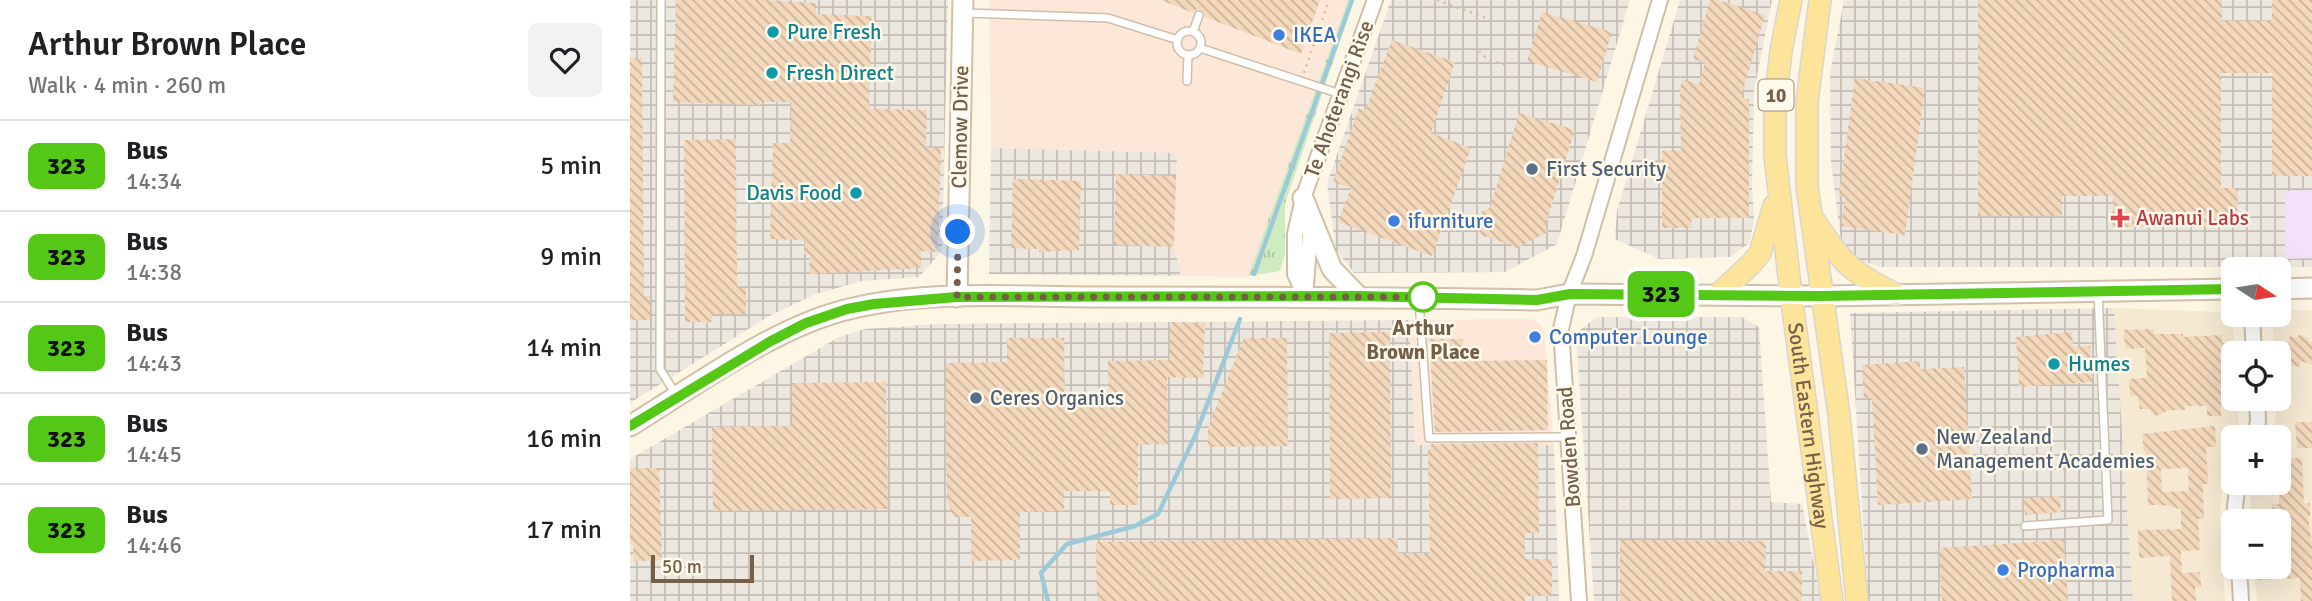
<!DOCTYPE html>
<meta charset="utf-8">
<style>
:root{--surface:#fff;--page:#f2f2f2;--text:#202124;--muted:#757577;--line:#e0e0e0}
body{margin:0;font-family:Signika,sans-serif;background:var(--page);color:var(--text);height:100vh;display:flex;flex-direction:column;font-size:26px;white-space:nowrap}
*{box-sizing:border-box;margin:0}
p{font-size:23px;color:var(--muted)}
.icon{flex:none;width:38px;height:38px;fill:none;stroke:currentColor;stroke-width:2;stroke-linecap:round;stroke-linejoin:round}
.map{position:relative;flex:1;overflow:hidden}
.side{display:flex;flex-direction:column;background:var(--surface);width:630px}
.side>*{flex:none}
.badge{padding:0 14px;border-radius:10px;font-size:24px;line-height:46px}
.needle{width:46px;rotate:102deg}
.controls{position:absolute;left:1591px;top:257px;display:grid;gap:14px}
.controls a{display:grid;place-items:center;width:70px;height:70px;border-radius:10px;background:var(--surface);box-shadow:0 7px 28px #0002;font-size:35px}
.scale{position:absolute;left:21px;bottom:18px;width:103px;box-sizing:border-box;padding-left:7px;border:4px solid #765f49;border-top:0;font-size:19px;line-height:24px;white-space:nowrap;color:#765f49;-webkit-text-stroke:5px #fffaeb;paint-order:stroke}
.you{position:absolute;width:35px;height:35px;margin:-18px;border:5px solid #fff;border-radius:50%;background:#1a73e8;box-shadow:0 0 0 10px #1a73e833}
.map>.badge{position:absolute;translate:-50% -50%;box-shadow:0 0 0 4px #fff}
.round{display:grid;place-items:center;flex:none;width:74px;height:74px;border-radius:10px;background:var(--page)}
.headline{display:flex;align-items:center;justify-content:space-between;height:119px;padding:0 28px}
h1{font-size:33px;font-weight:600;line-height:52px}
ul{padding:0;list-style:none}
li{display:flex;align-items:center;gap:21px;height:91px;padding:0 28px;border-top:2px solid var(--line)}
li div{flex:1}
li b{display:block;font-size:26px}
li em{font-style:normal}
li .badge{min-width:77px;font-weight:700;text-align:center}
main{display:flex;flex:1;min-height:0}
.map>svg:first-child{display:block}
.residential{fill:#f5e9d2}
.commercial{fill:#fde7d8}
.industrial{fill:url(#industrial-grid)}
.education{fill:#f3e1f9}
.grass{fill:url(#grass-tufts)}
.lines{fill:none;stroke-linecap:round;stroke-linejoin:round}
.stream{stroke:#9ec9d9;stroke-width:4.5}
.building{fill:url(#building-back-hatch);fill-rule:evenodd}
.service-casing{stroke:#cfbfaa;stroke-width:10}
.minor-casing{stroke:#cfbfaa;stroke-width:18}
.secondary-casing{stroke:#d2c0a7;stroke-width:23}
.primary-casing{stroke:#dbd5d0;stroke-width:24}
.path{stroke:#d8bc9e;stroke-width:2.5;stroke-dasharray:2 5;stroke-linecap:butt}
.service{stroke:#fff;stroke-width:7}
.minor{stroke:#fff;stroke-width:14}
.secondary{stroke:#fff;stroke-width:19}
.primary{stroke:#fde49b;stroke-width:21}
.line-casing{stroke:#fff;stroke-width:16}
.line{stroke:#54c717;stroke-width:10}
.walk{stroke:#765f49;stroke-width:7;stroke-dasharray:0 12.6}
.culture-dot{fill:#0f9aa8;stroke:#fffaeb;stroke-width:2.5}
.shop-dot{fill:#3f7fe0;stroke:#fffaeb;stroke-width:2.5}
.service-dot{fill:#5c6f8a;stroke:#fffaeb;stroke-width:2.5}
.health-dot{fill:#e0444e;stroke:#fffaeb;stroke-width:2.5}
.stop-dot{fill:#fff;stroke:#54c717;stroke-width:3.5}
.labels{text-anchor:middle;stroke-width:5;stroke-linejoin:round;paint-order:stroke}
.shield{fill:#fffaeb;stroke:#9f8e7a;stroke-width:2}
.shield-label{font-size:19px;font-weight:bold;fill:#765f49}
.culture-label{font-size:21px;fill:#0d838f;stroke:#fffaeb;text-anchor:start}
.shop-label{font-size:21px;fill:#366cbe;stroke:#fffaeb;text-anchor:start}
.street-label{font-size:21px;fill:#765f49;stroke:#fffaeb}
.service-label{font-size:21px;fill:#4e5e75;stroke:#fffaeb;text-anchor:start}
.health-label{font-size:21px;fill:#be3a42;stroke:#fffaeb;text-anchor:start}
.stop-label{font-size:21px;font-weight:bold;fill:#765f49;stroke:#fffaeb}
</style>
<main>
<section class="side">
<div class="headline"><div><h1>Arthur Brown Place</h1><p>Walk · 4 min · 260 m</p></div><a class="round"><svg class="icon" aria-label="heart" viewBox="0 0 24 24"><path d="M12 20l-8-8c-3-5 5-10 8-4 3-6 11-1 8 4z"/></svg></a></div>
<ul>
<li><span class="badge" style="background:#54c717;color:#111">323</span><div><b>Bus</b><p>14:34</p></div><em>5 min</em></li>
<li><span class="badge" style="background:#54c717;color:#111">323</span><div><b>Bus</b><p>14:38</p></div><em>9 min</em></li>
<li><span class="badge" style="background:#54c717;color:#111">323</span><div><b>Bus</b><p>14:43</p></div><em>14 min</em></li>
<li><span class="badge" style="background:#54c717;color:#111">323</span><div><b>Bus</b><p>14:45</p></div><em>16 min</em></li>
<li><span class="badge" style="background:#54c717;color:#111">323</span><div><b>Bus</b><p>14:46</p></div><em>17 min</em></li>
</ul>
</section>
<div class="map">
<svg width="1682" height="601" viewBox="0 0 1682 601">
<defs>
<pattern id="industrial-grid" width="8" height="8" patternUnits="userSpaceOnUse" patternTransform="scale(1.75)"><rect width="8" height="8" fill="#ece7df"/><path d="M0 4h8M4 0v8" fill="none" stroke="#c4beb7"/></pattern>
<pattern id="grass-tufts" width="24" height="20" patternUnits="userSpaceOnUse" patternTransform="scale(1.75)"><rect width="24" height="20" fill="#ceebc2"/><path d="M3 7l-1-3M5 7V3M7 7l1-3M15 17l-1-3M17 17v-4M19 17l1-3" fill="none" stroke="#acc2a0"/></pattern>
<pattern id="building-back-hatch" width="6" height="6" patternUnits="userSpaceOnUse" patternTransform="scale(1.75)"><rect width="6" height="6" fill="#f3d8bb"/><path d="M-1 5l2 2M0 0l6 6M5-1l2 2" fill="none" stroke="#c9b29a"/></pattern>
</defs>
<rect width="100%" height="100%" fill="#fdf6e4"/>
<path class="residential" d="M1484 308 1589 312 1603 324 1605 353 1603 354V399H1608L1609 435 1608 437 1603 438V454L1592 485 1590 519 1595 601H1503Z
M1655 310H1682V601H1627L1624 567H1648V522L1621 521 1620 489 1622 483H1648V438L1642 437 1646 415V399H1648V354L1644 353 1643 323Z"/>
<path class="commercial" d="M359 0H718L618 277 551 276 544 247 547 154 361 148Z
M902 319 909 323 914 331 924 445H785L779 320Z"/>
<path class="industrial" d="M0 0H318L312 251 289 277 232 281 186 294 139 316 0 403Z
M761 0H1000L927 244 875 272 724 273 706 250 697 183Z
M1050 0H1142L1124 91 1122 186 1124 221 1119 243 1100 257 1029 259 985 239 987 211Z
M1214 0H1682V267H1251L1225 259 1212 248 1201 161 1200 73Z
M361 148 547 153 544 247 551 276 359 274Z
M1484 308 1503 601H1238L1220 313Z
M967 317H1112L1129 327 1141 502 1172 504 1191 601H964L947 349V332Z
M779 320 785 445H924L929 601H0V459L209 337 235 329 307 324Z"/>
<path class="education" d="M1682 190V258L1655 259V191Z"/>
<path class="grass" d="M718 0H724L655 204V254L650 271 618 276Z"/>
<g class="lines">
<path class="stream" d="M624 274 722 0
M418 601 411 573 437 544 505 526 528 514 565 436 610 319"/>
</g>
<path class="building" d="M46 0H133L186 3V14L242 16 239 109 297 110 296 147 311 148 308 252 291 251V268L179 274 180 254H174L175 240 140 239 143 143H160L161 102H130V105L43 102Z
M531 0H690L671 54 575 17 572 10 567 9 563 13Z
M1080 0H1088L1135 15 1111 97 1119 100V218H1061L1062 228H1032V151L1051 150 1050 89 1052 79 1069 84 1075 63 1063 59Z
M1348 0H1592V21H1642V0H1682V176H1642V73H1591V188H1608L1607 227H1482L1483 196H1432V216H1348Z
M912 12 982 32 967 82 897 61Z
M762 40 825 62 801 133 841 148 802 256 708 222 721 188 703 182 729 108 735 111Z
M0 58H12L14 296H20V320H0Z
M1225 78 1295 88 1275 235 1211 226 1215 197 1209 196Z
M889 113 945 130 915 227 918 232 885 249 882 245 851 235 847 228 852 211 860 208Z
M106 139 107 288H116V314H82V322H55L54 140Z
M486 174 546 176 544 247 484 245Z
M383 179 451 181 449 250 409 252V249L381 248Z
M541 322 575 323 573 378 537 377 538 444 508 445V505H480V491H434V511L390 512V560L341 561V517H324L317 502 316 363 377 362V338H434L435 407H479L478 361 539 360Z
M1524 329V334H1553V337L1592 335V343H1601V361H1593V387H1601V404H1591V416H1577V406H1555V410H1538L1525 417 1519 409H1510L1507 396H1500L1499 379 1517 378 1515 348 1495 349 1494 330Z
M760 332 761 498 700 499 699 333Z
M1442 332 1443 347 1460 346 1463 382 1389 387 1386 337Z
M1668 335 1679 338 1678 341 1682 342V365L1671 361 1669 367 1653 362 1660 336 1667 338Z
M614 338H657L658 446 578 447V427Z
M799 339H833L834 361 917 360 918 430 805 432Z
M1290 361V369L1334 367 1342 499 1248 505 1242 398 1234 399 1232 365Z
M256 382 258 509 83 511 82 427 162 426V383Z
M1665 422H1682V448H1667Z
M1585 426 1586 447H1576L1578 484H1573L1574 519H1568L1570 550 1551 551 1552 573 1570 572 1571 587H1565L1566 601H1542L1540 556 1509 558 1508 530 1551 529V509L1532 505H1518L1516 451 1514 452 1512 434ZM1558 468 1559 491 1532 492 1531 469Z
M908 443 909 533H895V559H922V596H895V601H467L466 542 768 538V553H800L798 449H801V444Z
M1672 458 1674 504 1680 503V517H1678L1682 544V601H1671L1670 578 1629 580 1628 567H1648V518H1642V504H1649V490H1654L1655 459Z
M0 468H29L32 560 4 561 3 543 0 545Z
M1430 496 1431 512 1395 515 1394 498Z
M990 540 1136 541 1135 571H1172V601H990Z
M1434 540 1438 601H1312L1309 548Z"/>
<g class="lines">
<defs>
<path id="service" d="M31 0 30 369 45 393
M335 13 478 18 548 40
M547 43a12 12 0 1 1 24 0a12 12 0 1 1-24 0Z
M563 32 569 15
M570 48 710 94
M557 81 558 55
M789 301 799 438 938 437
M1395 526 1478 520 1468 291"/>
<path id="minor" d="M675 296 665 274V234L673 198 745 0
M675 296 680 235 677 221
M1622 315 1624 354
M1625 438 1628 421 1627 399
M1606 522 1605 506 1608 483
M1609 567 1611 601
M949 601 931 329 939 294 954 256 1030 0"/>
<path id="secondary" d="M673 198 702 269 728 296
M1648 289 1682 288
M327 297 333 0
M0 426C65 386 144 327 219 309 300 289 389 297 472 297 617 297 762 297 907 300L939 294 1193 296 1603 289"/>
<g id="primary">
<path id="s1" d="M1161 0 1151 51 1145 103V156L1161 294 1202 601"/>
<path d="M1190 0 1177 102V186L1209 415 1227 601"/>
<path d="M1184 220C1212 263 1219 271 1265 294"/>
<path d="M1090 293 1121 264 1130 253 1144 206"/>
</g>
</defs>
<use href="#service" class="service-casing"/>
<use href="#minor" class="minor-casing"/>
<use href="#secondary" class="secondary-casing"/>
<use href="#primary" class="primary-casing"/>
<path class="path" d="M807 0 860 19
M849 51 858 60 876 65
M674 73 699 0"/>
<use href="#service" class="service"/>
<use href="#minor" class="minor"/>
<use href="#secondary" class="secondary"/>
<use href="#primary" class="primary"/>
</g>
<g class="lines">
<defs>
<path id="line" d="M0 426 141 341 176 323 217 309 244 304 327 297 728 296 907 300 940 294 1193 296 1603 289"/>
</defs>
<use href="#line" class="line-casing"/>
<use href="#line" class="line"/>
<path class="walk" d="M328 232 327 297H793"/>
</g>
<g class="culture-dot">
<circle cx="143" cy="32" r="7"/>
<circle cx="142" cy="73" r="7"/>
<circle cx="226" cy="193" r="7"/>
<circle cx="1424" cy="364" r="7"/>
</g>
<g class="shop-dot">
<circle cx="649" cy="35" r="7"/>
<circle cx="764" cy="221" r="7"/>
<circle cx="905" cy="337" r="7"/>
<circle cx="1373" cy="570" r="7"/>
</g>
<g class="service-dot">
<circle cx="902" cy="169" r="7"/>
<circle cx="346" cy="398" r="7"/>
<circle cx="1292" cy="449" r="7"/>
</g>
<path class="health-dot" d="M1486.5 207.5h7v7h7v7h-7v7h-7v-7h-7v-7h7z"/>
<circle class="stop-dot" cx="793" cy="297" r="14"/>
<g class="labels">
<rect class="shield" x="1128.5" y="79.5" width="35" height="31" rx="5"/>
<g class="shield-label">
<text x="1146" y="102">10</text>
</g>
<g class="culture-label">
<text x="157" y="39">Pure Fresh</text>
<text x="156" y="80">Fresh Direct</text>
<text x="212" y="200" text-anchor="end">Davis Food</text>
<text x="1438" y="371">Humes</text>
</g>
<g class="shop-label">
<text x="663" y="42">IKEA</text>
<text x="778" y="228">ifurniture</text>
<text x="919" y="344">Computer Lounge</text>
<text x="1387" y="577">Propharma</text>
</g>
<g class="street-label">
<text transform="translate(709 99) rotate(-70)" y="7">Te Ahoterangi Rise</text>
<text transform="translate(330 127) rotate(-89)" y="7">Clemow Drive</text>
<text dy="7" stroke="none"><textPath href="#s1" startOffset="429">South Eastern Highway</textPath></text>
<text transform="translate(939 447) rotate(-94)" y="7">Bowden Road</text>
</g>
<g class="service-label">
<text x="916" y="176">First Security</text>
<text x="360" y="405">Ceres Organics</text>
<text x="1306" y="444">New Zealand<tspan x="1306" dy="24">Management Academies</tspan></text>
</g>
<g class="health-label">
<text x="1506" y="225">Awanui Labs</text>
</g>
<g class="stop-label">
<text x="793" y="335">Arthur<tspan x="793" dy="24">Brown Place</tspan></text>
</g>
</g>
</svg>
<div class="controls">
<a><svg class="needle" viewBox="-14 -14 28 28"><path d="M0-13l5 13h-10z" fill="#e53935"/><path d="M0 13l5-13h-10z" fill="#757577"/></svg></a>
<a><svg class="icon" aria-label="locate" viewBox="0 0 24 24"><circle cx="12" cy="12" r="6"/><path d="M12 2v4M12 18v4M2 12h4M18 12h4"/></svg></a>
<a>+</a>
<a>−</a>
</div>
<div class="scale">50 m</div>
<div class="you" style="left:328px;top:232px"></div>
<b class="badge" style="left:1031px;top:294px;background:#54c717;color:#111">323</b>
</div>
</main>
